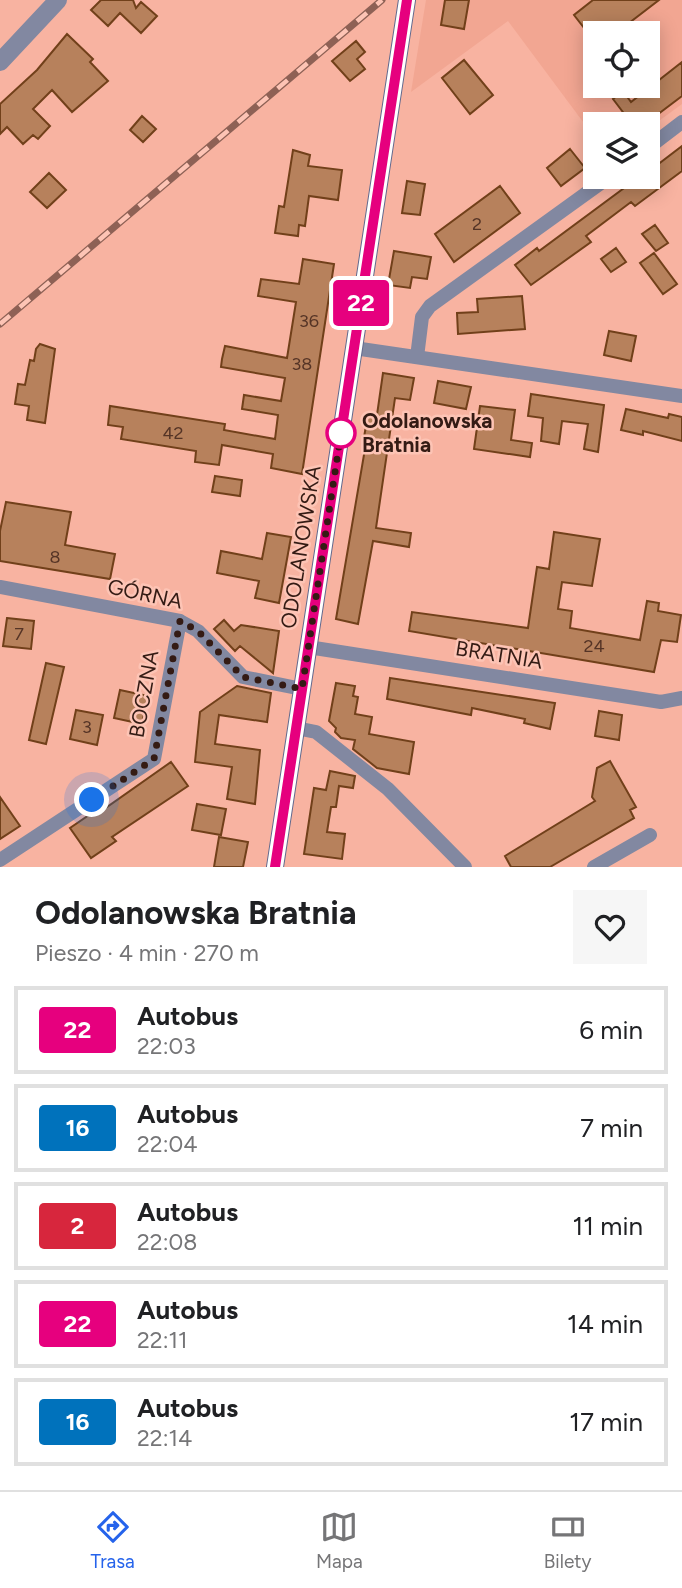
<!DOCTYPE html>
<html lang="pl">
<meta charset="utf-8">
<style>
:root{--surface:#fff;--page:#f6f6f6;--text:#202124;--muted:#757577;--line:#e0e0e0;--accent:#2563eb}
body{margin:0;font-family:Figtree,sans-serif;background:var(--page);color:var(--text);height:100vh;display:flex;flex-direction:column;font-size:26px;white-space:nowrap}
*{box-sizing:border-box;margin:0}
p{font-size:23px;color:var(--muted)}
.icon{flex:none;width:38px;height:38px;fill:none;stroke:currentColor;stroke-width:2;stroke-linecap:round;stroke-linejoin:round}
.map{position:relative;height:867px;overflow:hidden}
.panel{display:flex;flex-direction:column;background:var(--surface);flex:1}
.panel>*{flex:none}
.badge{padding:0 14px;border-radius:5px;font-size:24px;line-height:46px}
.fabs{position:absolute;left:583px;top:21px;display:grid;gap:14px}
.fabs a{display:grid;place-items:center;width:77px;height:77px;border-radius:0px;background:var(--surface);box-shadow:0 4px 18px #0003;font-size:35px}
.you{position:absolute;width:35px;height:35px;margin:-18px;border:5px solid #fff;border-radius:50%;background:#1a73e8;box-shadow:0 0 0 10px #1a73e833}
.map>.badge{position:absolute;translate:-50% -50%;box-shadow:0 0 0 4px #fff}
.round{display:grid;place-items:center;flex:none;width:74px;height:74px;border-radius:0px;background:var(--page)}
.summary{display:flex;align-items:center;justify-content:space-between;height:119px;padding:0 35px}
h1{font-size:33px;font-weight:700;line-height:52px}
ul{padding:0;list-style:none}
li{display:flex;align-items:center;gap:21px;height:88px;margin:0 14px 10px;padding:0 21px;border:4px solid var(--line);border-radius:0px}
li div{flex:1}
li b{display:block;font-size:26px}
li em{font-style:normal}
li .badge{min-width:77px;font-weight:700;text-align:center}
.tabs{display:flex;justify-content:space-around;align-items:center;height:98px;border-top:2px solid var(--line);background:var(--surface);font-size:19px;color:var(--muted)}
.tabs a{display:grid;justify-items:center;gap:4px}
.tabs .on{color:var(--accent)}
.map>svg:first-child{display:block}
.built{fill:#f2a692;fill-rule:evenodd}
.building{fill:#b7815c;stroke:#71401a;stroke-width:2}
.lines{fill:none;stroke-linecap:round;stroke-linejoin:round}
.minor{stroke:#8288a1;stroke-width:14}
.tertiary{stroke:#8288a1;stroke-width:18}
.secondary{stroke:#62698d;stroke-width:18}
.rail-casing{stroke:#8e6155;stroke-width:7}
.rail{stroke:#fdc4b5;stroke-width:4.5;stroke-dasharray:13;stroke-linecap:butt}
.line-casing{stroke:#fff;stroke-width:16}
.line{stroke:#e6007e;stroke-width:10}
.walk{stroke:#341b14;stroke-width:7;stroke-dasharray:0 12.6}
.stop-dot{fill:#fff;stroke:#e6007e;stroke-width:3.5}
.labels{text-anchor:middle;stroke-width:5;stroke-linejoin:round;paint-order:stroke}
.number-label{font-size:18px;fill:#553426}
.stop-label{font-size:21px;font-weight:bold;fill:#341b14;stroke:#fdc4b5;text-anchor:start}
.street-label{font-size:21px;fill:#341b14;stroke:#fdc4b5}
</style>
<div class="map">
<svg width="682" height="867" viewBox="0 0 682 867">
<rect width="100%" height="100%" fill="#f8b3a1"/>
<path class="built" d="M426 0H682V104L648 129V124H595V138L508 21 411 92ZM595 33H648V86H595Z"/>
<path class="building" d="M101 0H133L136 8 141 2 157 16 141 33 120 13 108 26 91 10Z
M445 0H469L464 29 441 25Z
M593 0H659L616 33H588L574 15Z
M67 34 93 59 90 62 108 81 72 112 52 90 33 109 50 126 38 139 33 135 23 144 7 127 0 134V104L37 70Z
M356 41 365 52 357 59 365 69 350 81 332 61Z
M464 60 493 95 470 114 442 78Z
M682 62V96L645 124H632L613 99 623 91 631 102Z
M142 116 156 129 143 142 130 130Z
M682 146V171L635 206 631 202 586 236 591 242 531 285 515 265 537 248 539 251 639 177H648V172Z
M570 149 585 168 561 186 547 168Z
M293 150 310 155 308 166 342 170 338 200 309 196 305 226 299 225 298 236 275 233 279 206 284 207Z
M49 173 66 190 47 208 30 192Z
M407 181 425 184 420 215 402 213Z
M500 186 520 213 454 262 435 234Z
M655 225 668 243 656 251 642 234Z
M616 248 626 262 611 272 601 259Z
M394 251 431 257 427 279 412 277 410 288 388 285Z
M654 253 677 284 663 294 640 263Z
M303 259 334 264 302 474 271 468 273 454 222 445 219 465 195 462 196 451 121 439 123 427 108 425 110 406 225 424 224 430 275 439 278 415 242 409 244 395 281 401 285 378 221 367 222 359 225 346 287 358 296 302 258 296 261 279 299 284Z
M522 296 525 329 458 334 457 313 478 312 477 299Z
M609 331 636 336 631 361 604 355Z
M40 344 55 349 45 423 27 420 29 406 15 404 18 384 25 385 30 360 34 361 36 349Z
M383 373 414 378 410 400 395 398 376 528 411 533 409 547 373 541 358 624 336 619 366 443H363L368 414 377 415Z
M438 381 471 387 466 409 434 403Z
M531 394 604 405 598 452 584 449 588 424 562 421 559 444 541 441 543 418 528 416Z
M480 406 515 410 511 440 532 443 530 457 474 449Z
M626 409 668 418 669 414 682 417V441L643 431V435L621 430Z
M215 476 242 480 240 496 212 492Z
M6 502 71 512 65 545 115 554 110 579 0 561V531Z
M554 532 600 539 592 586 562 582 558 609 572 611 570 628 640 640 647 601 659 603 658 611 681 615 677 642 661 640 654 672 409 631 412 612 528 628 537 567 549 569Z
M267 533 291 537 279 603 255 598 259 581 217 573 221 551 262 559Z
M7 618 34 621 31 649 3 646Z
M224 620 234 631 241 625 279 631 273 673 240 646 235 651 214 629Z
M46 663 64 667 46 744 29 740Z
M390 678 555 703 550 729 524 723 525 719 472 708 471 715 387 699Z
M336 683 355 686 353 696 358 697 355 714 372 717 369 734 414 742 409 774 377 768 353 749 355 740 341 738 335 732 336 728 329 721Z
M237 686 271 693 267 722 219 715 215 744 260 750 255 804 227 799 232 767 195 762 200 712Z
M120 690 148 696 142 724 114 718Z
M76 710 103 715 97 745 70 739Z
M599 711 622 715 619 740 595 736Z
M610 761 636 807 630 810 634 818 550 867H511L505 856 595 801 592 797 597 768Z
M171 762 188 786 112 837 116 841 91 858 70 828 95 811 97 814Z
M330 771 355 776 353 788 339 786 336 807H331L327 832 345 834 342 859 304 854 314 788 326 790Z
M0 797 20 826 0 839Z
M197 804 226 809 221 835 192 830Z
M219 837 248 842 243 867H214Z"/>
<g class="lines">
<path class="minor" d="M648 148 682 122
M354 348 682 396
M417 357 422 317 430 306 609 177
M0 587 180 621 198 631 243 677 302 689
M308 647 661 702 682 698
M296 728 316 732 388 789 465 867
M0 860 154 759 180 621
M594 867 650 835"/>
<path class="tertiary" d="M0 62 58 0"/>
<path class="secondary" d="M275 867 407 0"/>
<defs>
<path id="rail" d="M0 324 382 0"/>
</defs>
<use href="#rail" class="rail-casing"/>
<use href="#rail" class="rail"/>
</g>
<g class="lines">
<defs>
<path id="line" d="M275 867 407 0"/>
</defs>
<use href="#line" class="line-casing"/>
<use href="#line" class="line"/>
<path class="walk" d="M92 800 154 759 180 621 198 631 243 677 302 689 341 433"/>
</g>
<circle class="stop-dot" cx="341" cy="433" r="14"/>
<g class="labels">
<g class="number-label">
<text x="477" y="230">2</text>
<text x="309" y="327">36</text>
<text x="302" y="370">38</text>
<text x="173" y="439">42</text>
<text x="55" y="563">8</text>
<text x="19" y="640">7</text>
<text x="594" y="652">24</text>
<text x="87" y="733">3</text>
</g>
<g class="stop-label">
<text x="362" y="428">Odolanowska<tspan x="362" dy="24">Bratnia</tspan></text>
</g>
<g class="street-label">
<text transform="translate(301 547) rotate(-81)" y="7">ODOLANOWSKA</text>
<text transform="translate(145 594) rotate(12)" y="7">GÓRNA</text>
<text transform="translate(499 655) rotate(9)" y="7">BRATNIA</text>
<text transform="translate(144 694) rotate(-80)" y="7">BOCZNA</text>
</g>
</g>
</svg>
<div class="fabs">
<a><svg class="icon" aria-label="locate" viewBox="0 0 24 24"><circle cx="12" cy="12" r="6"/><path d="M12 2v4M12 18v4M2 12h4M18 12h4"/></svg></a>
<a><svg class="icon" aria-label="layers" viewBox="0 0 24 24"><path d="M12 4l9 5-9 5-9-5zM3 14l9 5 9-5"/></svg></a>
</div>
<div class="you" style="left:92px;top:800px"></div>
<b class="badge" style="left:361px;top:303px;background:#e6007e;color:#fff">22</b>
</div>
<section class="panel">
<div class="summary"><div><h1>Odolanowska Bratnia</h1><p>Pieszo · 4 min · 270 m</p></div><a class="round"><svg class="icon" aria-label="heart" viewBox="0 0 24 24"><path d="M12 20l-8-8c-3-5 5-10 8-4 3-6 11-1 8 4z"/></svg></a></div>
<ul>
<li><span class="badge" style="background:#e6007e;color:#fff">22</span><div><b>Autobus</b><p>22:03</p></div><em>6 min</em></li>
<li><span class="badge" style="background:#0072bc;color:#fff">16</span><div><b>Autobus</b><p>22:04</p></div><em>7 min</em></li>
<li><span class="badge" style="background:#d7263d;color:#fff">2</span><div><b>Autobus</b><p>22:08</p></div><em>11 min</em></li>
<li><span class="badge" style="background:#e6007e;color:#fff">22</span><div><b>Autobus</b><p>22:11</p></div><em>14 min</em></li>
<li><span class="badge" style="background:#0072bc;color:#fff">16</span><div><b>Autobus</b><p>22:14</p></div><em>17 min</em></li>
</ul>
</section>
<nav class="tabs">
<a class="on"><svg class="icon" aria-label="directions" viewBox="0 0 24 24"><path d="M12 3l9 9-9 9-9-9zM9 14v-3h6M13 9l2 2-2 2"/></svg>Trasa</a>
<a><svg class="icon" aria-label="map" viewBox="0 0 24 24"><path d="M3 6l6-2 6 2 6-2v14l-6 2-6-2-6 2zM9 4v14M15 6v14"/></svg>Mapa</a>
<a><svg class="icon" aria-label="tickets" viewBox="0 0 24 24"><path d="M3 7h18v10H3zM15 7v10"/></svg>Bilety</a>
</nav>
